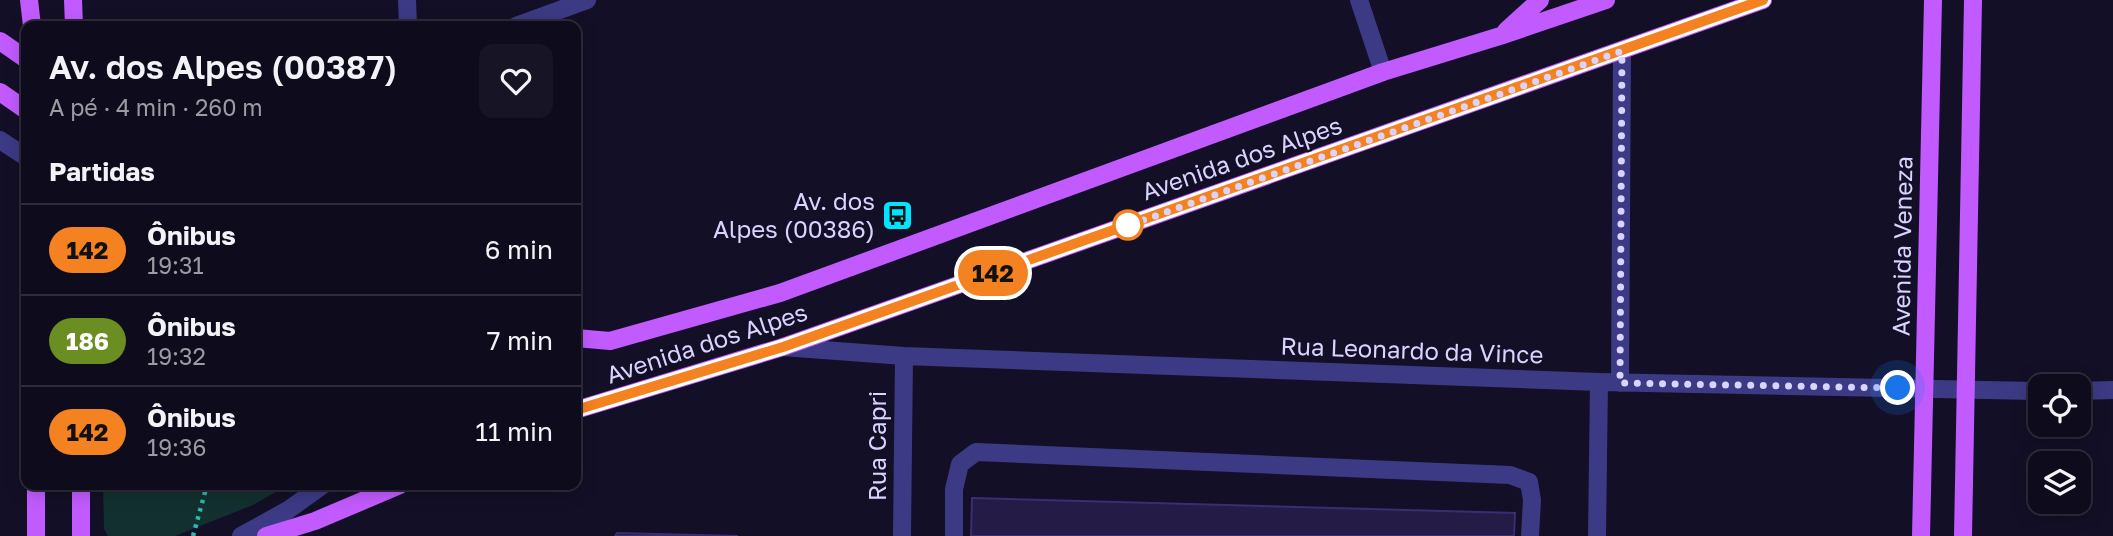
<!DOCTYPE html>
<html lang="pt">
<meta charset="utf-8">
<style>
:root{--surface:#0e0b1c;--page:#171425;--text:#f1f3f6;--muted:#9b9ba3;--line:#2e2b3b}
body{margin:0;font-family:"Golos Text",sans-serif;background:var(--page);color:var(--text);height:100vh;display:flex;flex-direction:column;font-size:26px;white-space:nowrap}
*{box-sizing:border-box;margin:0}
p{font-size:23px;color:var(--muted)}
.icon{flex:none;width:38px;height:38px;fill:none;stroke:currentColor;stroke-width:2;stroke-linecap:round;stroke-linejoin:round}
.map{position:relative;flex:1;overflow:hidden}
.side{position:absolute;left:21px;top:21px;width:560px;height:469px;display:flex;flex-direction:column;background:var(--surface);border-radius:14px;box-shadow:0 4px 18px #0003,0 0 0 2px var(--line)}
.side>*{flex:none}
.badge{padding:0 14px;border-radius:23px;font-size:24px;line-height:46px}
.buttons{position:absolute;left:2028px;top:374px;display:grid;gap:14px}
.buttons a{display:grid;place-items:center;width:63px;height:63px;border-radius:14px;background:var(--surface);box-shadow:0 4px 18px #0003,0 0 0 2px var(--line);font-size:35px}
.you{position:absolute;width:35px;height:35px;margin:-18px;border:5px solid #fff;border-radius:50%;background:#1a73e8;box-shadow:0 0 0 10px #1a73e833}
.map>.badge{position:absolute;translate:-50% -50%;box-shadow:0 0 0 4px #fff}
h2{padding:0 28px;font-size:26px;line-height:63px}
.round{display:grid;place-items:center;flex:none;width:74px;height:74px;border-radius:14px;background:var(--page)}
.headline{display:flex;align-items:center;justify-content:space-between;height:119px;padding:0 28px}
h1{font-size:33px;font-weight:600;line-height:52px}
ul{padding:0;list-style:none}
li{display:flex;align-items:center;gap:21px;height:91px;padding:0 28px;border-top:2px solid var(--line)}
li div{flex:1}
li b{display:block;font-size:26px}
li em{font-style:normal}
li .badge{min-width:77px;font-weight:700;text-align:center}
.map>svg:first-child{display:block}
.green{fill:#12302f}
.building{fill:#241b47;stroke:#3b2d73;stroke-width:2}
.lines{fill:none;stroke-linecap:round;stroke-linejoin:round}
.path{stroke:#2fb8b0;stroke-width:4.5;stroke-dasharray:3.5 5;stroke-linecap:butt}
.minor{stroke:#3d3a85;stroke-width:18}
.major{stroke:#c25bff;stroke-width:18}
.line-casing{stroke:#fff;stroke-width:16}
.line{stroke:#f58220;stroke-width:10}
.walk{stroke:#d9d4ff;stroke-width:7;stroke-dasharray:0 12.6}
.stop-dot{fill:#fff;stroke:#f58220;stroke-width:3.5}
.labels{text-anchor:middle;stroke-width:5;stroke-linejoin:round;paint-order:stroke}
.street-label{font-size:24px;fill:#d9d4ff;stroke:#130f26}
.poi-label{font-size:24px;fill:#d9d4ff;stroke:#130f26;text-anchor:end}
</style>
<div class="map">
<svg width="2113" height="536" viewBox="0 0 2113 536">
<rect width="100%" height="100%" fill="#130f26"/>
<path class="green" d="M103 485H288L253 505 175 536H108L104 529Z"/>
<path class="building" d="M972 498 1515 513 1514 536H971Z
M617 533 738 536H615Z"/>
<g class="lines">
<path class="path" d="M22 469 26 315
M193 536 207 485"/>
<path class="minor" d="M407 0 408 26
M1359 0 1383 72
M516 26 587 0
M0 140 26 157
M783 347 904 356 1599 382 2040 391
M1620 383 1622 51
M2079 391 2113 390
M241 536 288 510 323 485
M902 536 904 356
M954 536V489L960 464 976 452 1510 475 1529 482 1532 500 1530 536
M1597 536 1599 382"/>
<path class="major" d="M29 0 32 26
M73 0 74 26
M1506 31 1540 0
M0 41 26 59
M0 92 26 110
M576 338 610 341 780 293 1383 72 1500 36 1606 0
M576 410 783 347 1763 0
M81 485V536
M36 536V485
M266 536 315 521 400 485
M1921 536 1933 0
M1963 536 1973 0"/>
</g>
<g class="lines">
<defs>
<path id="line" d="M576 410 783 347 1763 0"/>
</defs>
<use href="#line" class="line-casing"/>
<use href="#line" class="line"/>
<path class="walk" d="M1128 225 1124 227 1622 51 1620 383 1898 388"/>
</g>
<defs>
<symbol id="bus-square" viewBox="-11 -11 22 22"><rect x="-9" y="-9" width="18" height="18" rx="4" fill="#00e5ff" stroke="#130f26"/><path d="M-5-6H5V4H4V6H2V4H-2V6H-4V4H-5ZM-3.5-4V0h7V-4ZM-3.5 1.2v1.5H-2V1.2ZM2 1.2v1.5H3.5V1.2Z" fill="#111"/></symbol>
</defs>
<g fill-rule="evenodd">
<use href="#bus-square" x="880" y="198" width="35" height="35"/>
</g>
<circle class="stop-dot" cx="1128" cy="225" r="14"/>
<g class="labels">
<g class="street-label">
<text transform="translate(1242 159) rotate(-19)" y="8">Avenida dos Alpes</text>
<text transform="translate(1903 246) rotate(-89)" y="8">Avenida Veneza</text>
<text transform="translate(707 344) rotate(-18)" y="8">Avenida dos Alpes</text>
<text transform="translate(1412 351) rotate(2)" y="8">Rua Leonardo da Vince</text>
<text transform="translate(878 446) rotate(-90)" y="8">Rua Capri</text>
</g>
<g class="poi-label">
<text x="875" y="210">Av. dos<tspan x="875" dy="28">Alpes (00386)</tspan></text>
</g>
</g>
</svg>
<div class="buttons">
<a><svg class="icon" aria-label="locate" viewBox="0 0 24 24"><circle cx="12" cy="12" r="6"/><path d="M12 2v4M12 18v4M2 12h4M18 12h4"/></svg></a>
<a><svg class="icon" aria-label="layers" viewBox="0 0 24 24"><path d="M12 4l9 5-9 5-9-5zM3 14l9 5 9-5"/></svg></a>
</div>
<div class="you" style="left:1898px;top:388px"></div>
<b class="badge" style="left:993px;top:273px;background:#f58220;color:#111">142</b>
<section class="side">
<div class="headline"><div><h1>Av. dos Alpes (00387)</h1><p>A pé · 4 min · 260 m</p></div><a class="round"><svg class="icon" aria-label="heart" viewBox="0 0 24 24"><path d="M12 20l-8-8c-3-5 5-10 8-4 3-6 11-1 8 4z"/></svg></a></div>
<h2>Partidas</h2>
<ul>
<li><span class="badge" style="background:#f58220;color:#111">142</span><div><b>Ônibus</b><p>19:31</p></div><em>6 min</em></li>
<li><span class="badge" style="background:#6b8e23;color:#fff">186</span><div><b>Ônibus</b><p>19:32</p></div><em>7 min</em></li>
<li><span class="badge" style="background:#f58220;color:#111">142</span><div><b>Ônibus</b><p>19:36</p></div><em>11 min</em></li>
</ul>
</section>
</div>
